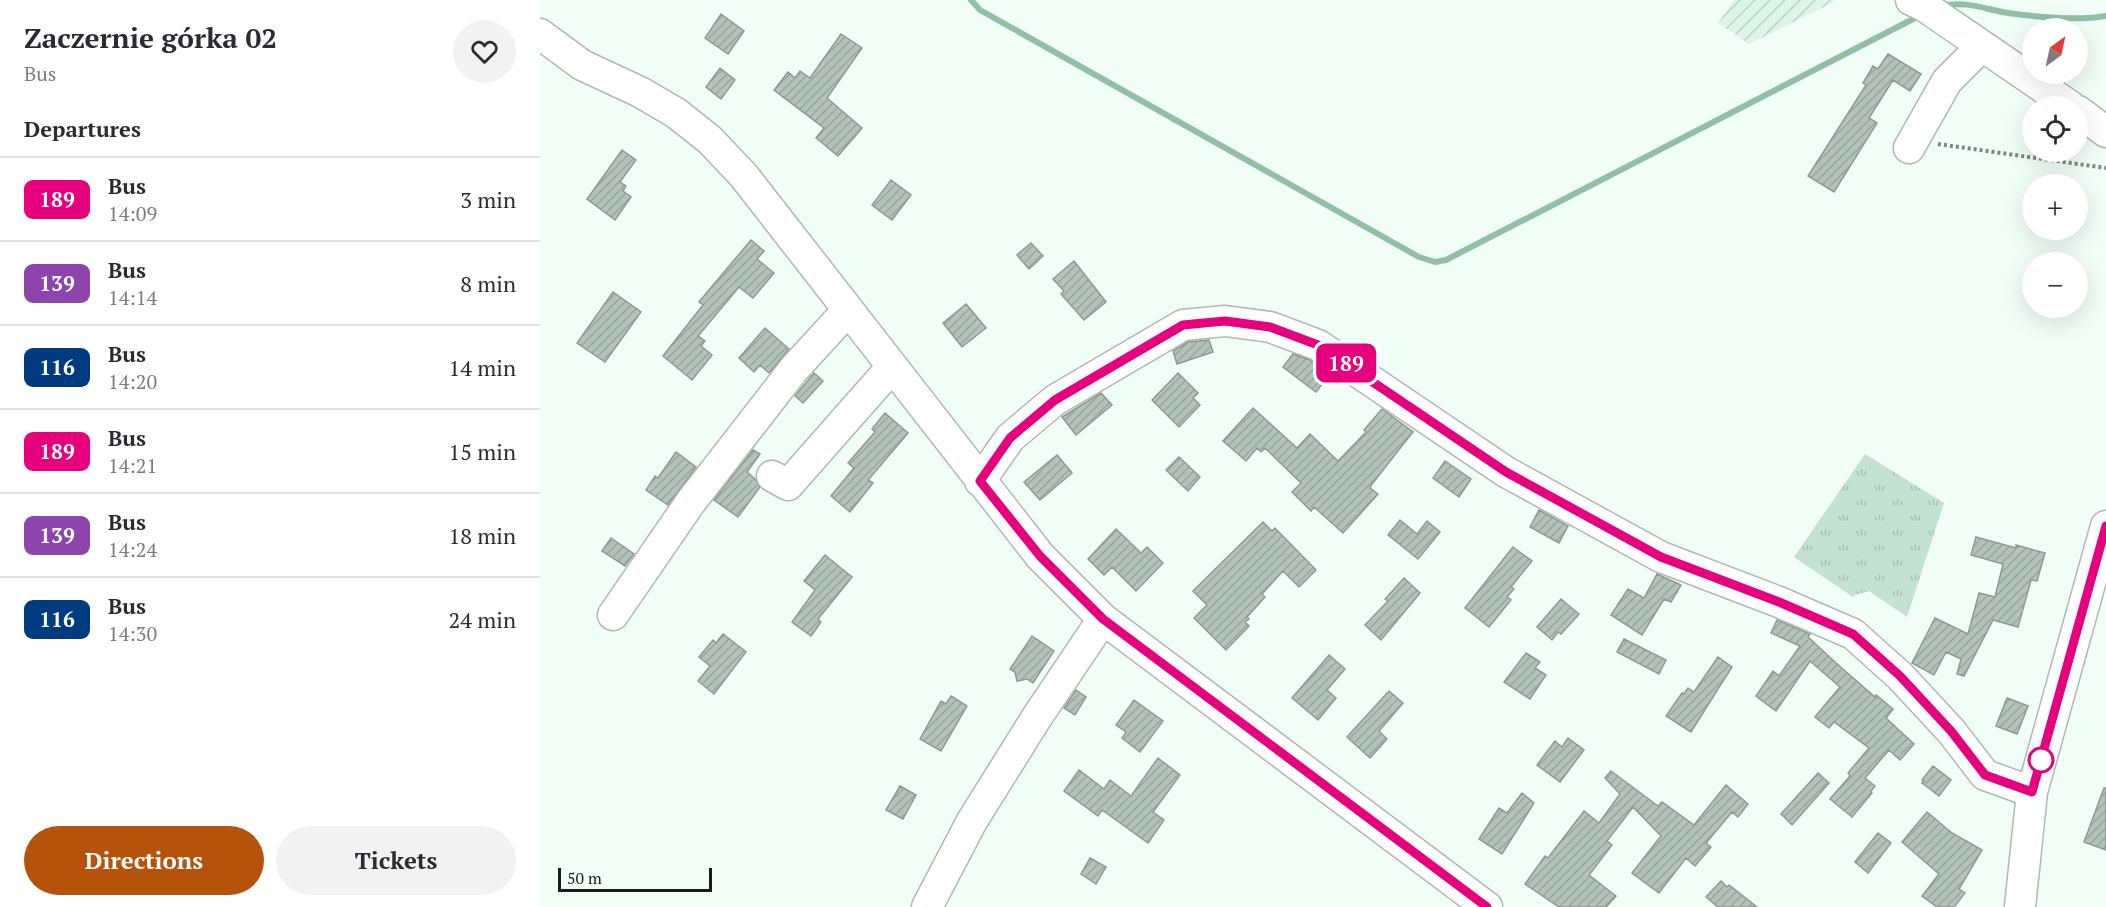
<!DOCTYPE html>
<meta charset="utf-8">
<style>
:root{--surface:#fff;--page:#f2f2f3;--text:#2b2b33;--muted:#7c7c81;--line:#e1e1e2;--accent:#b45309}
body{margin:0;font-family:"PT Serif",serif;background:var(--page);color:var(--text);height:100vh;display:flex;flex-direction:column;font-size:22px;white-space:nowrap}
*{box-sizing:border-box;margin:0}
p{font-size:20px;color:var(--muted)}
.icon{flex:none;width:33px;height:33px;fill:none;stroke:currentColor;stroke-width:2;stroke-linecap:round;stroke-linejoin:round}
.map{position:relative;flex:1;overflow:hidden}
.details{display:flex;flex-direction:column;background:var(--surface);width:540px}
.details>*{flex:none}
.badge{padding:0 12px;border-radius:9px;font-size:21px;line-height:39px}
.needle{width:39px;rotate:33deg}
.fabs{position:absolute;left:1482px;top:18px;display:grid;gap:12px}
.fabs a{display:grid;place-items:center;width:66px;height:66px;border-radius:50%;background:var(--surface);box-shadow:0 6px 24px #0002;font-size:30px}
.scale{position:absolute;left:18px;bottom:15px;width:154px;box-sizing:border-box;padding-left:6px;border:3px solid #171d19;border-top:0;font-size:16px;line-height:21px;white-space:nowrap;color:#171d19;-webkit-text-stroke:4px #f1fef7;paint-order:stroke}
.map>.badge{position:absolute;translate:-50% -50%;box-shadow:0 0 0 3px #fff}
h2{padding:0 24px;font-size:22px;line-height:54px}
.round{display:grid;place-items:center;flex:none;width:63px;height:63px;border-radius:32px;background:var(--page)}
.head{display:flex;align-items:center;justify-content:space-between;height:102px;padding:0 24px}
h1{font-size:28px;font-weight:700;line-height:45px}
.primary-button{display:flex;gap:12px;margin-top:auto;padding:12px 24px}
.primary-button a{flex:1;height:69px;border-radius:36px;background:var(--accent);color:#fff;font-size:24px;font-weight:700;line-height:69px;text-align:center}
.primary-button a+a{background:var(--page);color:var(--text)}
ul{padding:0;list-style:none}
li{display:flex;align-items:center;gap:18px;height:84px;padding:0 24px;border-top:2px solid var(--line)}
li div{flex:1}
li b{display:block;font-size:22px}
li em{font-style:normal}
li .badge{min-width:66px;font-weight:700;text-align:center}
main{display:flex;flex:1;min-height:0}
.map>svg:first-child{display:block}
.industrial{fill:url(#industrial-furrows)}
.park{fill:url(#park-tufts)}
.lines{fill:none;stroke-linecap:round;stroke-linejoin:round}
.stream{stroke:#91c0a6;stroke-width:6}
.building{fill:url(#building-hatch);stroke:#8d9b93;stroke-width:1.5}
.minor-casing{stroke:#acbbb2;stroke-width:33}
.path{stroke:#7e8782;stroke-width:4;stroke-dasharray:3 3;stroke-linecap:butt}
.minor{stroke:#fff;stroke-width:30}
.line-casing{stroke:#fff;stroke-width:14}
.line{stroke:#e6007e;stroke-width:9}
.stop-dot{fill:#fff;stroke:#e6007e;stroke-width:3}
</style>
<main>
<section class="details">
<div class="head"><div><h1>Zaczernie górka 02</h1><p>Bus</p></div><a class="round"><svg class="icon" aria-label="heart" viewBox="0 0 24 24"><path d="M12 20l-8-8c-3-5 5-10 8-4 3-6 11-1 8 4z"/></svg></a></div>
<h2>Departures</h2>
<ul>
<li><span class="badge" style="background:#e6007e;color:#fff">189</span><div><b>Bus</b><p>14:09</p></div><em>3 min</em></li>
<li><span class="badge" style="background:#8e44ad;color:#fff">139</span><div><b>Bus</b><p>14:14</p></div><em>8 min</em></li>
<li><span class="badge" style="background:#003b80;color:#fff">116</span><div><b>Bus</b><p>14:20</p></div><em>14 min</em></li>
<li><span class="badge" style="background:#e6007e;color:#fff">189</span><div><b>Bus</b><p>14:21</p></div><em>15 min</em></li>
<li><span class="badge" style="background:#8e44ad;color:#fff">139</span><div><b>Bus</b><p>14:24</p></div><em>18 min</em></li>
<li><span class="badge" style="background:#003b80;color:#fff">116</span><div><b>Bus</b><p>14:30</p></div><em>24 min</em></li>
</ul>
<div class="primary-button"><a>Directions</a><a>Tickets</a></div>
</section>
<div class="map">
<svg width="1566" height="907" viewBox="0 0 1566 907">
<defs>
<pattern id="industrial-furrows" width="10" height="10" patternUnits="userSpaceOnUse" patternTransform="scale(1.5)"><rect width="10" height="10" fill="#ddf5e7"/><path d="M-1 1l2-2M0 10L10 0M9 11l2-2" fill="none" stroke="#bdd2c6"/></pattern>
<pattern id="park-tufts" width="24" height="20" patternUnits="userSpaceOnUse" patternTransform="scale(1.5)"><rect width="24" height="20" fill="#c4e2d0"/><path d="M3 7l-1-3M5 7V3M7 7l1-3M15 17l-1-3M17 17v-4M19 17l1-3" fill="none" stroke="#a8c1b2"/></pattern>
<pattern id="building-hatch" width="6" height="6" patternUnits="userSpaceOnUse" patternTransform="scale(1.5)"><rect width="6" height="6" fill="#b4c3ba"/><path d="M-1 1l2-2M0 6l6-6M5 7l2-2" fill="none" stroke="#9aa79f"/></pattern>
</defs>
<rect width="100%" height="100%" fill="#f1fef7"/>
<path class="industrial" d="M1194 0H1293L1294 2 1209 44 1178 23Z"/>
<path class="park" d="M1325 454 1404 503 1367 617 1329 591 1315 595 1313 597 1254 557Z"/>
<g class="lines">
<path class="stream" d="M431 0 440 10 879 257 895 262 906 260 1375 18
M1404 6C1424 0 1448 10 1468 13 1497 17 1537 21 1566 16"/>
</g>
<path class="building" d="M181 14 204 31 188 54 165 38Z
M301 34 322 48 287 98 322 128 298 156 276 138 284 128 234 90 248 72 255 78 260 71 270 78Z
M1348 54 1381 74 1370 91 1353 80 1329 118 1337 123 1294 192 1268 176 1326 85 1323 83 1333 66 1338 69Z
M180 68 195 80 181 99 166 87Z
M82 150 96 160 80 182 86 186 83 191 91 197 75 220 47 199Z
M351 180 371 195 352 220 332 205Z
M211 240 224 251 217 259 234 273 213 298 199 287 158 336 165 341 161 346 172 355 152 380 123 356 163 305 159 302Z
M491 243 503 256 489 269 477 255Z
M534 261 566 302 544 320 521 294 524 291 513 279Z
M73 292 101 312 65 362 37 343Z
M426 304 446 328 422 347 403 323Z
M225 328 249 349 229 373 220 365 214 372 199 358Z
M669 340 673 352 637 364 633 351 648 342Z
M753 354 770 360 790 374 776 392 743 367Z
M274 373 283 381 263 403 255 396Z
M638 373 658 393 653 398 660 405 639 427 612 400Z
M561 393 572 405 536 435 522 417Z
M713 408 757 448 770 434 798 461 826 432 824 430 842 409 873 432 832 484 830 488 838 494 803 533 774 507 771 511 752 492 761 483 725 448 721 452 717 448 706 461 683 441Z
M345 413 368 433 328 480 333 483 310 512 291 496 314 468 308 463 335 432 332 429Z
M213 450 220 454 207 472 215 479 220 487 198 517 174 500Z
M136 452 156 467 128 505 106 490 115 476 118 478Z
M517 455 532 473 500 500 484 482Z
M639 457 660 477 648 491 626 470Z
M905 461 931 479 919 497 893 478Z
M999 510 1028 526 1019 543 990 527Z
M860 520 877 534 887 521 900 532 878 559 848 535Z
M723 522 732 531 735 528 776 570 759 587 743 571 722 594 725 597 707 617 709 619 705 622 709 626 686 650 654 618 667 605 653 591Z
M576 529 601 553 607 547 623 563 596 591 572 567 564 575 548 559Z
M1436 537 1476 548V545L1505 553 1497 581 1491 580 1478 627 1453 620 1424 676 1417 674 1421 659 1406 652 1394 675 1372 663 1395 618 1428 634 1439 593 1455 597 1463 564 1431 555Z
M71 538 94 554 85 566 62 551Z
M973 547 992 561 971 587 974 589 967 597 971 600 949 627 925 608Z
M285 555 312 577 278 619 281 622 271 636 252 622 275 590 264 581Z
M1117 574 1141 585 1131 602 1124 599 1102 635 1071 615 1088 589 1104 598Z
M864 578 880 593 841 640 825 625 848 601 845 599Z
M1021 599 1039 614 1021 634 1018 632 1012 640 997 627Z
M1237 620 1270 634 1268 637 1296 663 1335 697 1336 695 1353 709 1346 718 1374 744 1360 760 1349 750 1325 778 1335 786 1331 791 1332 793 1312 817 1290 799 1310 776 1308 773 1329 748 1294 722 1289 728 1275 717 1300 687 1270 661 1236 711 1216 696 1233 671 1239 676 1260 646 1231 633Z
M183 634 206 652 174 694 158 681 170 666 159 657 173 640 176 643Z
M492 636 514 651 493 683 487 679 477 681 475 672 470 669Z
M1084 639 1126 660 1119 674 1077 652Z
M986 653 1000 662 995 668 1006 675 990 699 964 682Z
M789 655 805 669 787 690 796 698 778 720 752 698Z
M1178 657 1192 667 1151 732 1126 716 1142 693 1144 694 1148 688 1154 692Z
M536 690 546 697 535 715 524 708Z
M849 691 863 703 839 731 847 739 830 758 807 737Z
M411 696 427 706 401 751 380 739 401 701 406 704Z
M1467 698 1488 706 1477 734 1456 726Z
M594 700 623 721 600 752 582 738 586 732 576 725Z
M1028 738 1044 750 1020 782 997 765 1015 741 1022 747Z
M618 758 640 775 613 812 624 820 608 843 562 810 558 816 524 791 539 770 564 789 570 780 591 796Z
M1393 766 1411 780 1399 796 1382 783 1384 781 1382 780Z
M1071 771 1118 806 1122 802 1154 825 1186 785 1208 804 1198 817 1192 812 1166 843 1171 847 1155 866 1146 858 1119 893 1092 873 1121 836 1093 807 1067 841 1072 845 1049 875 1076 896 1066 907H1019L985 884 1005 856 1008 858 1044 811 1059 823 1080 794 1065 778Z
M1278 773 1289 783 1252 825 1241 814Z
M360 786 376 795 363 819 346 810Z
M1564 788H1566V850L1544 842Z
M982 793 994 803 962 854 939 839 959 808 967 813Z
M1387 812 1412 833 1442 850 1419 889 1425 893 1414 907H1397L1382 896 1399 874 1362 842Z
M1338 833 1351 843 1328 873 1315 862Z
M550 858 566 867 556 884 541 874Z
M1181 881 1187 887 1189 885 1217 907H1178L1166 897Z"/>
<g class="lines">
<defs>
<path id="minor" d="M1371 0 1384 6 1530 106
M0 34 42 65 100 92 136 113 170 140 204 176 500 556 563 619 947 907
M1538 111 1566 132
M1369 148 1407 81 1442 46
M232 476 248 485 352 367
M440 481 470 438 515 400 643 325 685 321 730 327 778 345 966 472 1121 557 1239 602 1313 634 1360 676 1411 731 1445 775 1492 792
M73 615 150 503 254 369 308 310
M387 907 432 821 497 717 563 619
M1480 907 1492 792 1566 526"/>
</defs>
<use href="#minor" class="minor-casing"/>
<path class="path" d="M1398 144 1566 168"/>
<use href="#minor" class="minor"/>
</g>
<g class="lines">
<defs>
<path id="line" d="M947 907 563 619 500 556 440 481 470 438 515 400 643 325 685 321 730 327 778 345 966 472 1121 557 1239 602 1313 634 1360 676 1411 731 1445 775 1492 792 1566 526"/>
</defs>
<use href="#line" class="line-casing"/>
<use href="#line" class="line"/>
</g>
<circle class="stop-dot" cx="1501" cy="760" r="12"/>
</svg>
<div class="fabs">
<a><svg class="needle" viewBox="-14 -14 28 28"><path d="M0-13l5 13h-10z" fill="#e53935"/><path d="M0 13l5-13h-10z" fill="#7c7c81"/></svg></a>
<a><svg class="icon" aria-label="locate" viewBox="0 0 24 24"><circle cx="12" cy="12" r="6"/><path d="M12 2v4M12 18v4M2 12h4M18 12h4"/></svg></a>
<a>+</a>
<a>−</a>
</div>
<div class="scale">50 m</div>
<b class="badge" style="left:806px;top:363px;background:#e6007e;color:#fff">189</b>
</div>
</main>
